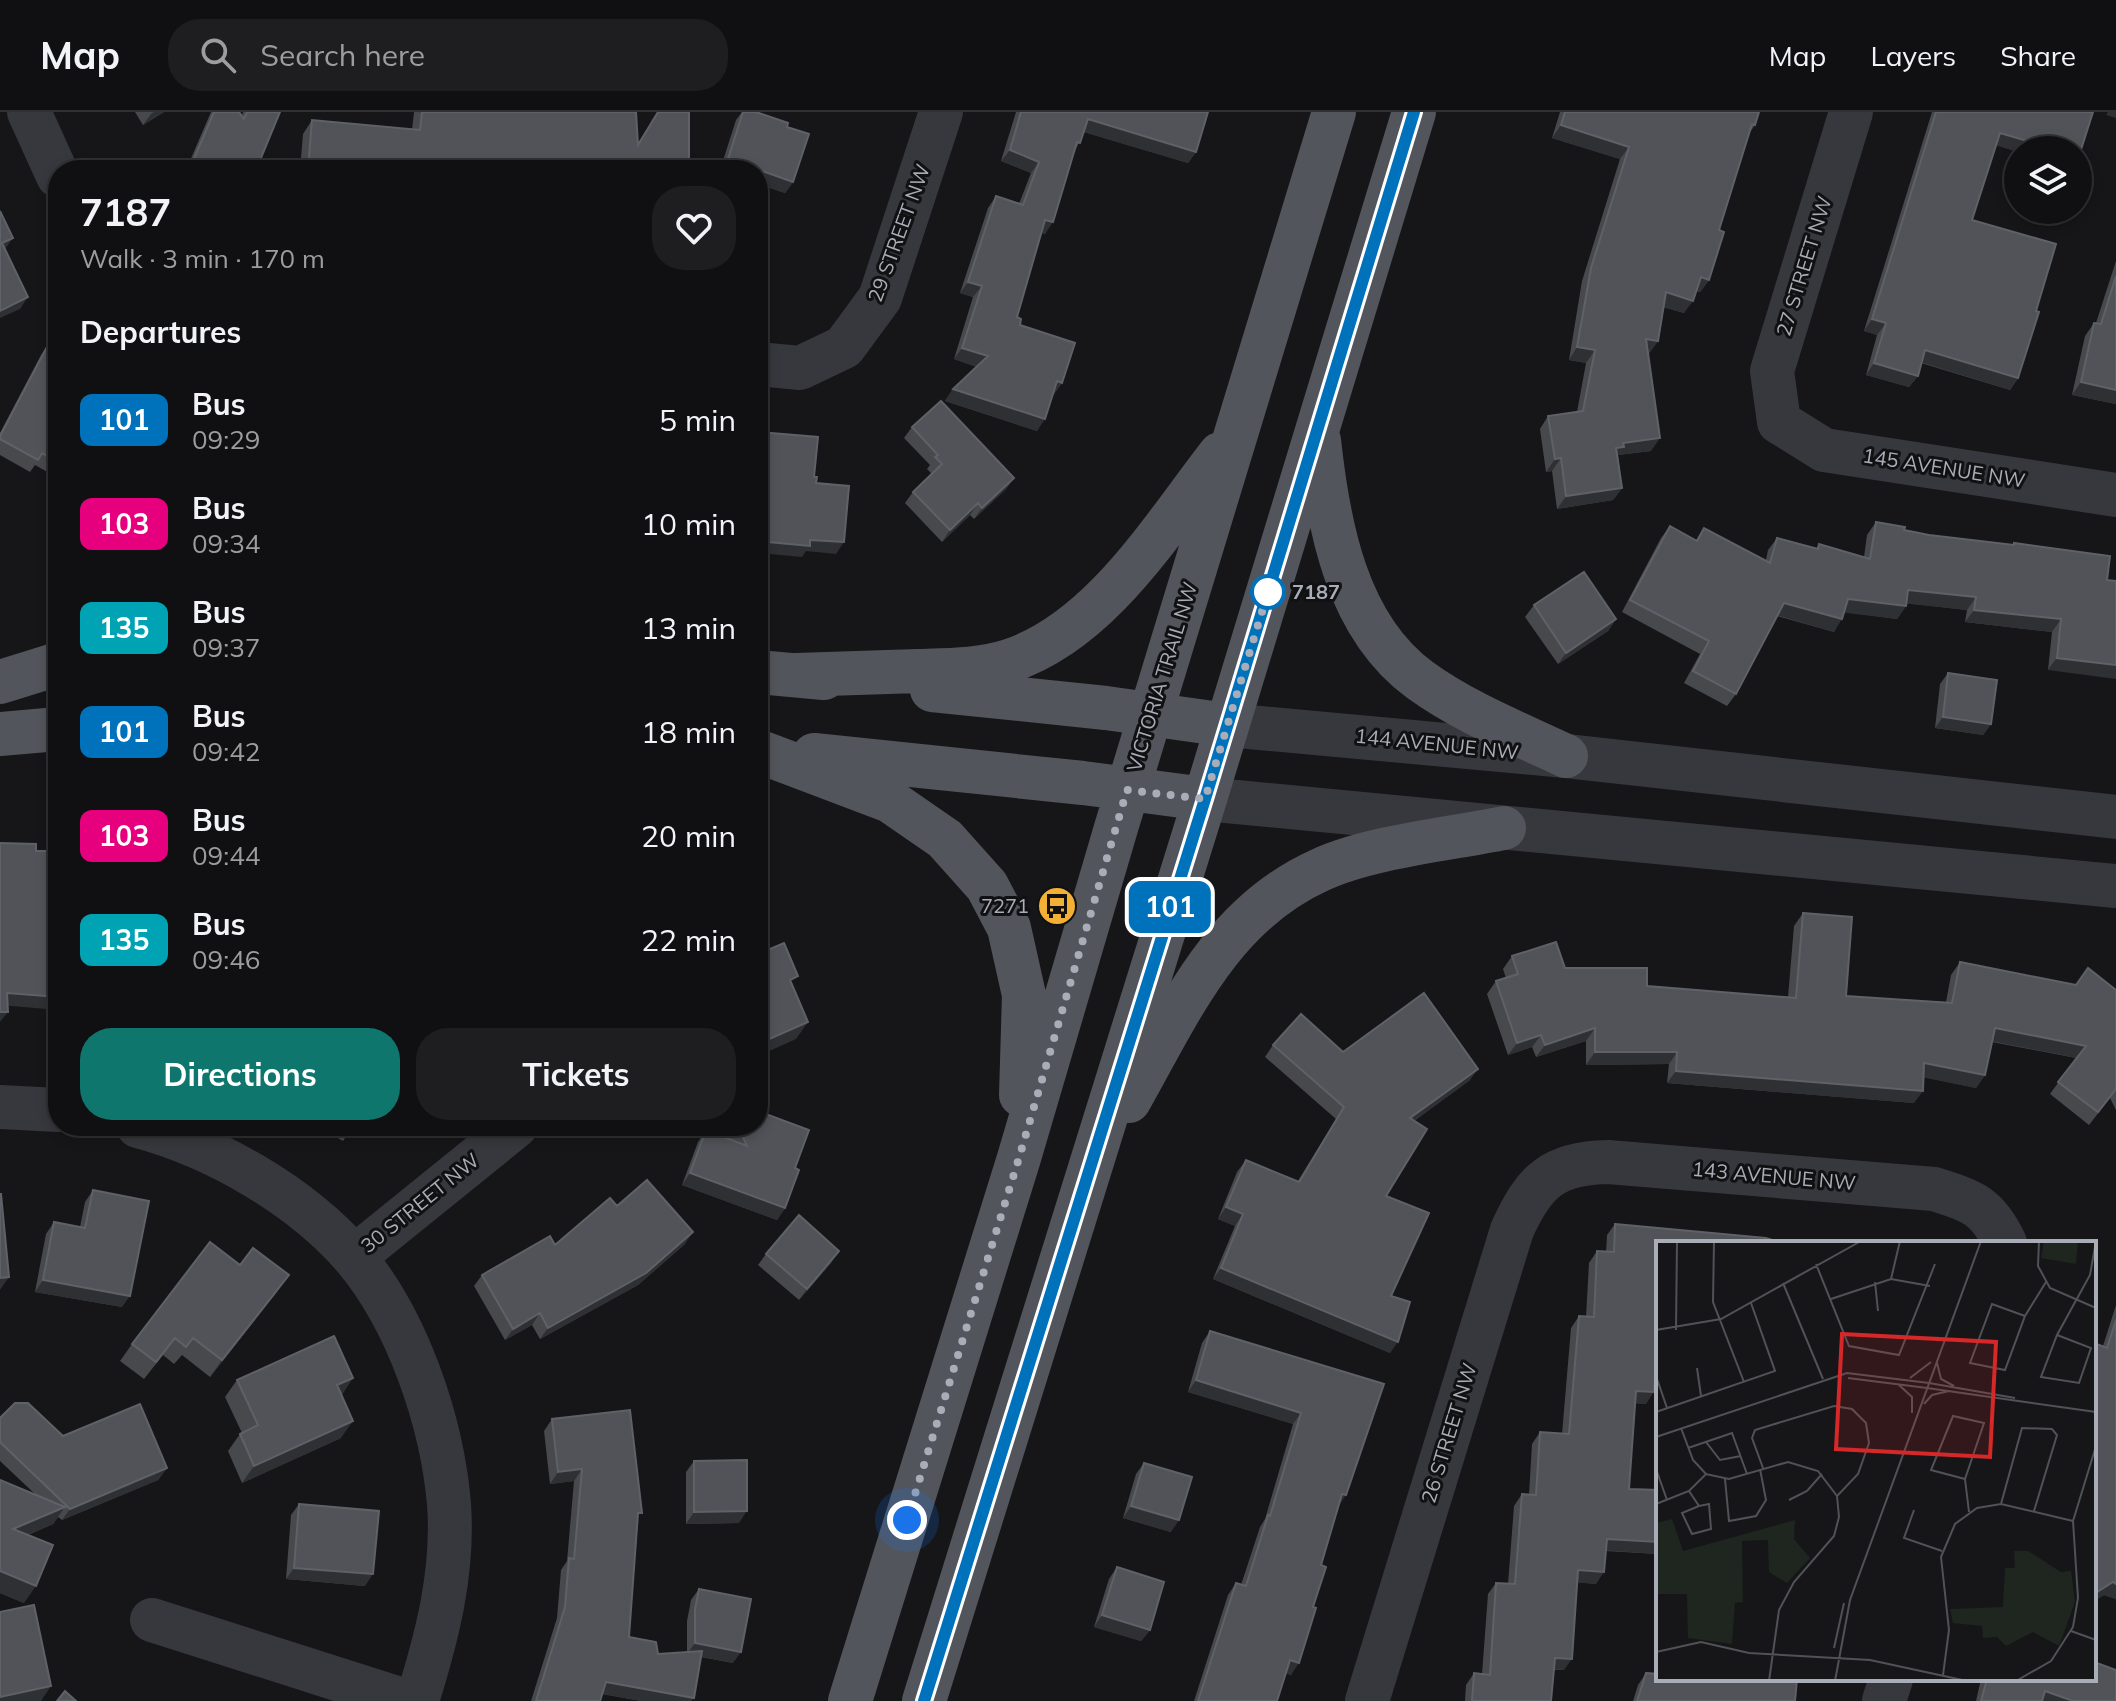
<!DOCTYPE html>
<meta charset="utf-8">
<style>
:root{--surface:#101012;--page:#1e1e20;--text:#f1f3f6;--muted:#9c9d9f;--line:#303032;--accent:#0f766e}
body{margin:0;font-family:Mulish,sans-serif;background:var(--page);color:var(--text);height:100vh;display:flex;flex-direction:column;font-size:30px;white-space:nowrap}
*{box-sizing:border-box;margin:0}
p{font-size:26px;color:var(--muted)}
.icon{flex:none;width:44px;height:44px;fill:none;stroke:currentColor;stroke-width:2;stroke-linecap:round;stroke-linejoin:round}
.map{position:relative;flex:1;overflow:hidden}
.side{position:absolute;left:48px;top:48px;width:720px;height:976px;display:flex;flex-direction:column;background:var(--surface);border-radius:32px;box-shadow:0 4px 12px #0003,0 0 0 2px var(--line)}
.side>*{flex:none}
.badge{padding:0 16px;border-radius:12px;font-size:28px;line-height:52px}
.tools{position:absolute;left:2004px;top:24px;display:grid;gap:16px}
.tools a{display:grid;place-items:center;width:88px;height:88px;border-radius:50%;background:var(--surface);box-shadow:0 4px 12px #0003,0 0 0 2px var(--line);font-size:40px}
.you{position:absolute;width:40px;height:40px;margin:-20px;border:6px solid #fff;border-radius:50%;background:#1a73e8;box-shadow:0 0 0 12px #1a73e833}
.map>.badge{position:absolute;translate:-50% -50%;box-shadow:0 0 0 4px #fff}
h2{padding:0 32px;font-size:30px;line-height:72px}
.round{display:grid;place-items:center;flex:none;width:84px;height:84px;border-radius:32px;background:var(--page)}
.overview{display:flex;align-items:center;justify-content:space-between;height:136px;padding:0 32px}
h1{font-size:38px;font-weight:700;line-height:60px}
.primary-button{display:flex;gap:16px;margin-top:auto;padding:16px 32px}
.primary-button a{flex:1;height:92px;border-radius:32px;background:var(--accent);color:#fff;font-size:32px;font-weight:700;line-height:92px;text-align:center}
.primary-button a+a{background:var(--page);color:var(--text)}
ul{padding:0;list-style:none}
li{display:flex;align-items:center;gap:24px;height:104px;padding:0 32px}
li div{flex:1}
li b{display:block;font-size:30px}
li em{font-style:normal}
li .badge{min-width:88px;font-weight:700;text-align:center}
header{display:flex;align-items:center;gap:48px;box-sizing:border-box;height:112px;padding:0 40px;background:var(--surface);border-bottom:2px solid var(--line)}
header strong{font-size:38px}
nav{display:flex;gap:44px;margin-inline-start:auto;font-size:28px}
.search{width:560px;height:72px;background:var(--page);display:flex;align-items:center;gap:20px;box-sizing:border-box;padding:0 28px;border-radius:32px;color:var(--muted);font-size:30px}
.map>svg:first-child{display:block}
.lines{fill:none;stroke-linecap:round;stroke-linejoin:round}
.minor{stroke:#37383d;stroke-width:44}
.major{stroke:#53555c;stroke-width:44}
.wall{fill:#47494d}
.shaded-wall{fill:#2f3033}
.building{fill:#525359;stroke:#5f6168;stroke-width:2}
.line-casing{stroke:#fff;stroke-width:18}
.line{stroke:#0072bc;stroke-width:12}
.walk{stroke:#a8adb8;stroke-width:8;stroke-dasharray:0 14.4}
.stop-dot{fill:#fff;stroke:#0072bc;stroke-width:4}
.labels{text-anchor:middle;stroke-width:6;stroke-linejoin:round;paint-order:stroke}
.street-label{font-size:20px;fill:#a8adb8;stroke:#111113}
.stop-label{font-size:20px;font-weight:bold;fill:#a8adb8;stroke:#111113;text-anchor:start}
.poi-label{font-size:20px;fill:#a8adb8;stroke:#111113;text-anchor:end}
.inset-road{fill:none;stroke:#505258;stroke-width:2}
.view{fill:#d62828;fill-opacity:0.15;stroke:#d62828;stroke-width:4}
.inset-edge{fill:none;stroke:#a8adb8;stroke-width:4}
</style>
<header>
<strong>Map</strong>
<div class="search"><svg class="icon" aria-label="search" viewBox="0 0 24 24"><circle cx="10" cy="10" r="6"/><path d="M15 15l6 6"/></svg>Search here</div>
<nav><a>Map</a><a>Layers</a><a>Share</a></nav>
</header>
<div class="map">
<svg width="2116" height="1589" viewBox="0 0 2116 1589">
<rect width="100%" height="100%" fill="#161618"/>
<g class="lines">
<path class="minor" d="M29 0 58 64
M1851 0 1772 259 1779 310 1824 338 2116 383
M758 252 800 256 844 235 880 186 941 0
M1227 613 1566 644 2116 705
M1205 687 2116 774
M0 995 58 998
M138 1014C216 1035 301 1084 354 1145 408 1209 442 1310 449 1392 454 1460 437 1525 417 1589
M354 1145 516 1014
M152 1508 406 1589
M1367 1589 1512 1118C1534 1069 1553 1051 1608 1050L1934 1077C1972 1089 1987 1093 2005 1131
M1884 1589 1891 1567"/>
<path class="major" d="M1319 328C1328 412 1346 514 1420 568 1464 600 1517 621 1566 644
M758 560 824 566
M796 563C837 562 877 560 918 559 948 558 981 558 1009 549 1101 519 1163 415 1220 342
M0 570 58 552
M932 578 1106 596 1227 613
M0 622 58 617
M758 639 890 689 945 727 987 774 1009 816 1024 883 1021 983
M814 643 1083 671 1205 687
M1129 989C1180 899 1220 803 1320 758 1369 735 1449 727 1504 716
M850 1589 1019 1046 1116 716 1334 0
M924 1589 1205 687 1414 0"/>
</g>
<path class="wall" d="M135 0H164L143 13Z
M211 0H239L242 4 243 0H280L256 58H186Z
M414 0H636L638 31 658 0H689V58H300L303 22 312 8 412 18Z
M742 0H756L787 15 793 70 785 81 758 72V58H720L736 8Z
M1016 0H1208L1196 40 1188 51 1084 20 1074 41 1045 122 1042 121 1017 205 1020 213 1062 271 1054 282H1053L1037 319 945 289 953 277 977 255 954 247 973 185 960 181 988 96 996 84 1019 92 1031 61 1001 49Z
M1560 0H1759L1755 13 1748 23 1719 118 1709 168 1700 180 1696 179 1684 201 1663 195 1658 229 1648 242 1651 339 1618 343 1622 376 1613 388 1557 397 1552 359 1546 360 1540 317 1548 304 1577 300 1586 251 1569 248 1582 169 1620 47 1552 26Z
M1932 0H2093L2078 45V38H2018V40L1996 33 1972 108 2036 199 2018 266 2010 278 1921 251 1918 264 1909 275 1866 263 1877 223 1864 219Z
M2116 149V292L2072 283 2085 224 2094 211H2096Z
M49 231 58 236V366L35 353 30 360 0 343V321L41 243Z
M912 315 1014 366 1006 377 974 407 970 403 942 430 905 391 913 380 932 362 927 357 930 353 904 326Z
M1876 410 1904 418 1929 423 2013 433 2014 431 2107 468 2116 469 2048 558 2052 520 1965 510 1967 498 1906 491V494L1897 507 1844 500 1834 520 1777 504 1736 582 1727 594 1684 571 1700 542 1622 500 1661 426 1670 414 1696 428 1704 416 1766 448 1768 438 1777 426 1816 437 1819 432 1864 445 1867 423Z
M1534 493 1616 507 1608 519 1558 552 1525 505Z
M1948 561 1991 612 1983 623 1935 616 1940 572Z
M1803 801 1846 884 1946 890 1951 863 1960 850 2076 873 2116 878V998L2110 986 2089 1013 2050 982 2076 946 1992 930 1985 963 1976 976 1924 965 1914 991 1667 971 1669 952 1586 953V929L1536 945 1532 935 1508 943 1487 882 1496 869 1506 866 1503 857 1512 844 1647 874 1788 885 1794 814Z
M1273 933 1343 940 1470 968 1414 1009 1386 1084 1391 1184 1390 1241 1213 1167 1235 1114 1218 1107 1237 1060 1246 1048 1298 1069 1336 1007 1265 945Z
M317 1014H353L343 1029Z
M725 1014H758L795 1056 785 1096 777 1108 682 1073 698 1030 706 1018 731 1028Z
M93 1078 122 1195 35 1180 46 1122 54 1110 80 1115 85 1090Z
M617 1094 685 1132 638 1173 540 1227 532 1213 505 1228 474 1174 482 1163 555 1133Z
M1615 1112 1658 1131 1646 1292 1635 1291 1629 1377 1658 1442 1606 1439 1596 1472 1578 1470 1564 1558H1554L1551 1589H1465L1466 1573 1474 1561 1482 1562 1488 1482 1496 1471 1508 1472 1514 1394 1522 1382 1529 1383 1532 1332 1540 1320 1562 1322 1571 1216 1579 1204 1586 1205 1589 1151 1597 1139 1606 1140 1607 1123Z
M766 1142 831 1151 799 1188 758 1153Z
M277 1180 210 1265 182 1243 174 1252 163 1243 144 1267 120 1249 132 1232Z
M2116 1193V1487L2104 1483 2094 1489V1231L2103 1234Z
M1210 1219 1384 1272 1338 1395 1291 1563 1286 1561 1277 1589H1194L1228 1483 1236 1471 1241 1473 1260 1415 1265 1407 1293 1312 1188 1280 1202 1231Z
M237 1268 341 1283V1326L242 1371 228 1339 240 1322 242 1321 225 1285Z
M0 1306 63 1324 167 1356 158 1368 62 1408 58 1405 53 1412 28 1423 24 1491 0 1481 35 1382 0 1349Z
M552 1307 638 1406 629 1525 658 1542 687 1540V1509L691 1488 699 1477 733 1551 701 1545 691 1589H641L602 1582 600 1589H531L557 1506 561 1458 567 1449 574 1369 550 1372 544 1319Z
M694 1349 739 1411 686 1412V1360Z
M1144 1351 1171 1420 1123 1406 1136 1362Z
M299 1392 365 1474 286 1467 291 1403Z
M1117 1455 1150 1518 1141 1529 1094 1515 1109 1467Z
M1646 1561 1795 1589H1633L1638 1573Z
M1981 1567H2094L2116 1589H1976Z"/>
<path class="shaded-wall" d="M154 0H164L143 13 151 2Z
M2108 0H2116V6L2106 3Z
M1088 7 1196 40 1188 51 1080 19Z
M1561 13 1629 35 1620 47 1552 26Z
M2000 21 2058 38H2018V40L1992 32Z
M1010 38 1039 50 1031 61 1001 49Z
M728 47 793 70 785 81 758 72V58H720Z
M1045 108 1053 110 1045 122 1037 119Z
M13 126 5 137 2 131Z
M1701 165 1709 168 1700 180 1692 177Z
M968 170 982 174 973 185 960 181Z
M1666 180 1693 189 1684 201 1657 193Z
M28 185 20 197 0 206V199Z
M1872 207 1886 211 1877 223 1864 219Z
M1646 227 1658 229 1649 242 1637 240Z
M1577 235 1595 238 1586 251 1569 248Z
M962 236 988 244 980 256 954 247Z
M1925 238 2018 266 2010 278 1917 249Z
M1874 251 1918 264 1909 275 1866 263Z
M1057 269 1062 271 1054 282 1049 280Z
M2081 270 2116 278V292L2072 283Z
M953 277 1045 307 1037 319 945 289Z
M1660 326 1651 339 1618 343 1616 336 1623 331Z
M1561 346 1552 359 1546 360 1555 347Z
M1014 366 1006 377 974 407 982 396Z
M1622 376 1613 388 1557 397 1566 384Z
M978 391 970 403 942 430 950 418Z
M810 428 844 430 836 442 806 439 802 445 758 441V429Z
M1908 478 1976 485 1967 498 1900 491Z
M1848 487 1906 494 1897 507 1839 500Z
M1784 491 1842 507 1834 520 1776 503Z
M1974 498 2061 507 2052 520 1965 510Z
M1616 507 1608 519 1558 552 1566 541Z
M2057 546 2116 553V567L2048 558Z
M1943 605 1991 612 1983 623 1935 616Z
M7 881 58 885V898L0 893Z
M0 900H8L0 910Z
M808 910 796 927 758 944V932Z
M1595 916 1586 929 1536 945 1545 933Z
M1995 916 2086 934 2077 946 1986 928Z
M1541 923 1532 935 1508 943 1517 931Z
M1595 940H1677L1669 952 1586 953Z
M1924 951 1985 963 1976 976 1916 964Z
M1478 957 1470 968 1402 1018 1410 1006Z
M1676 959 1923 979 1914 991 1667 971Z
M690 1061 785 1096 777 1108 682 1073Z
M1226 1095 1243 1102 1235 1114 1218 1107Z
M693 1120 685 1132 638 1173 540 1227 548 1216Z
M839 1139 831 1151 799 1188 807 1177Z
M1221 1156 1398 1230 1390 1241 1213 1167Z
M289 1163 277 1180 210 1265 222 1248Z
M9 1165 0 1178V1166Z
M43 1168 130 1184 122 1195 35 1180Z
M540 1201 532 1213 505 1228 513 1217Z
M353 1266 342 1283 337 1273Z
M1196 1268 1301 1301 1293 1312 1188 1280Z
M1636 1279 1654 1280 1646 1292 1628 1291Z
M353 1309 341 1326 242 1371 254 1354Z
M167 1356 158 1368 62 1408 70 1397Z
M582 1357 574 1369 550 1372 558 1360Z
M1342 1382 1346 1383 1338 1395 1334 1393Z
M1131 1394 1179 1408 1171 1420 1123 1406Z
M65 1395 53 1412 1 1434 13 1417Z
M747 1399 739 1411 686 1412 694 1400Z
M1607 1427 1658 1430V1442L1599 1438Z
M294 1456 373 1462 365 1474 286 1467Z
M1578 1458 1604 1460 1596 1472 1570 1470Z
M0 1459 36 1474 24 1491 0 1481Z
M2113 1470 2116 1472V1487L2104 1483 2094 1489V1482Z
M1102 1503 1150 1518 1141 1529 1094 1515Z
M695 1531 741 1540 733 1551 687 1542Z
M1555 1546 1572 1547 1564 1558 1547 1557Z
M1290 1548 1299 1551 1291 1563 1282 1560Z
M606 1570 694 1586 691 1589H641L598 1581Z
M51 1574 41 1589H0V1585Z
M2045 1579 2073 1589H2038Z"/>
<path class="building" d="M214 0H239L244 7 247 0H280L256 58H189Z
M422 0H636L638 33 658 0H689V58H308L312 8 420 18Z
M743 0H756L788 11 787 15 809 22 793 70 728 47Z
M1021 0H1208L1196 40 1088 7 1080 31 1077 30 1053 110 1045 108 1017 205 1021 207 1020 213 1075 231 1062 271 1057 269 1045 307 953 277 988 244 962 236 982 174 968 170 996 84 1023 93 1039 50 1010 38Z
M1565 0H1759L1755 13 1752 12 1719 118 1724 120 1709 168 1701 165 1693 189 1666 180 1658 229 1646 227 1660 326 1623 331 1624 335 1616 336 1622 376 1566 384 1561 346 1555 347 1548 304 1583 299 1595 238 1577 235 1591 156 1629 35 1561 13Z
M1936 0H2093L2079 44 2078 38H2058L2000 21 1972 108 2056 132 2036 199 2039 200 2018 266 1925 238 1918 264 1874 251 1886 211 1872 207Z
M0 99 13 126 2 131 28 185 0 199Z
M2116 164V278L2081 270 2094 211 2101 212Z
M49 231 58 236V350L42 341 38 348 0 327V324Z
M941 289 1014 366 982 396 978 391 950 418 913 380 942 352 935 345 938 343 912 315Z
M758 320 818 325 814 365H817L816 371 849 374 844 430 810 428V434L758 429Z
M1876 410 1905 415 1904 418 1929 423 2014 433V431L2110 444 2107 468 2116 469V553L2057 546 2061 507 1974 498 1976 485 1908 478 1906 494 1848 487 1842 507 1784 491 1736 582 1693 559 1709 529 1630 488 1670 414 1697 429 1704 416 1770 451 1777 426 1818 437 1819 432 1870 447Z
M1584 460 1616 507 1566 541 1534 493Z
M1948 561 1997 568 1991 612 1943 605Z
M0 731 36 732V739H58V885L7 881 8 900H0Z
M1803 801 1852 805 1846 884 1952 891 1960 850 2076 873 2088 856 2116 878V977L2098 1000 2058 970 2086 934 1995 916 1985 963 1924 951 1923 979 1676 959 1677 940H1595V916L1545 933 1541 923 1517 931 1496 869 1518 862 1512 844 1556 830 1565 856H1647V874L1796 886Z
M784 831 798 864 790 868 808 910 758 932V842Z
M1424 881 1478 957 1410 1006 1427 1017 1386 1084 1429 1101 1391 1184 1410 1190 1398 1230 1221 1156 1243 1102 1226 1095 1246 1048 1299 1070 1344 995 1273 933 1301 902 1343 940Z
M758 999 809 1018 795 1056 799 1058 785 1096 690 1061 706 1018 747 1034 738 1014H758Z
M647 1068 693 1120 646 1161 548 1216 540 1201 513 1217 482 1163 550 1124 555 1133 610 1086 617 1094Z
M93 1078 149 1089 130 1184 43 1168 54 1110 85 1116Z
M0 1082H1L9 1165 0 1166Z
M799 1103 839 1139 807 1177 766 1142Z
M1615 1112 1766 1126 1782 1131H1658V1227L1654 1280 1636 1279 1629 1377 1658 1378V1430L1607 1427 1604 1460 1578 1458 1572 1547 1555 1546 1551 1589H1472L1474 1561 1490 1563 1496 1471 1515 1472 1522 1382 1536 1383 1540 1320 1569 1322 1579 1204 1594 1205 1597 1139 1614 1140Z
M210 1130 240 1153 253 1136 289 1163 222 1248 193 1226 186 1235 175 1226 156 1250 132 1232Z
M2116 1208V1472L2113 1470 2094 1482V1231L2107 1236Z
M1210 1219 1384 1272 1346 1383 1342 1382 1321 1453 1326 1455 1313 1495 1316 1496 1299 1551 1290 1548 1277 1589H1198L1236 1471 1246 1474 1268 1403 1270 1404 1301 1301 1196 1268Z
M334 1224 353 1266 337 1273 353 1309 254 1354 240 1322 258 1313 237 1268Z
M15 1291H28L63 1324 140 1292 167 1356 70 1397 0 1330V1306Z
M630 1298 642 1401H638L629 1525 656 1530 658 1542 702 1539 694 1586 606 1570 600 1589H536L565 1495 569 1446 574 1447 582 1357 558 1360 552 1307Z
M747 1348V1399L694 1400V1349Z
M1144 1351 1192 1365 1179 1408 1131 1394Z
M0 1368 65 1395 13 1417 53 1433 36 1474 0 1459Z
M299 1392 379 1399 373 1462 294 1456Z
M1117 1455 1164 1470 1150 1518 1102 1503Z
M699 1477 751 1487 741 1540 695 1531V1497Z
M34 1493 51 1574 0 1585V1500Z
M2094 1550 2116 1558V1589H2073L2045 1579 2042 1589H1981L1987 1567H2094Z
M1646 1561 1658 1562V1567H1797L1795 1589H1637Z
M65 1579 76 1589H57Z"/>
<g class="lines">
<defs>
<path id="line" d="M924 1589 1205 687 1414 0"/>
</defs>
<use href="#line" class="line-casing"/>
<use href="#line" class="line"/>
<path class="walk" d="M907 1408 1019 1046 1127 678 1205 687 1268 480"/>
</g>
<defs>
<symbol id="bus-disc" viewBox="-11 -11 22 22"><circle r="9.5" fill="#f2b134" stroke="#111113"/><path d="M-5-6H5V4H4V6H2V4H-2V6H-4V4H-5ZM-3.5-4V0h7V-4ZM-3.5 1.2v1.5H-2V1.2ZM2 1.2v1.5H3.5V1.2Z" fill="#111"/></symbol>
</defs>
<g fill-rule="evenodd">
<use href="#bus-disc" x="1035" y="772" width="44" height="44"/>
</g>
<circle class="stop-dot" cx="1268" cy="480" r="16"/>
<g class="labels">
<g class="street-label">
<text transform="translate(899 121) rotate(-70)" y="7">29 STREET NW</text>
<text transform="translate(1804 154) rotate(-73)" y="7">27 STREET NW</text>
<text transform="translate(1944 356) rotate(9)" y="7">145 AVENUE NW</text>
<text transform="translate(1162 565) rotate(-73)" y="7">VICTORIA TRAIL NW</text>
<text transform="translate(1437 632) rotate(6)" y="7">144 AVENUE NW</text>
<text transform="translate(1774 1064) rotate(5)" y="7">143 AVENUE NW</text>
<text transform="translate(420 1091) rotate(-39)" y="7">30 STREET NW</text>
<text transform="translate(1449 1321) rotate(-73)" y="7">26 STREET NW</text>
</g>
<g class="stop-label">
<text x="1292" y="487">7187</text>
</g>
<g class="poi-label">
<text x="1029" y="801">7271</text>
</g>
</g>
<g transform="translate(1656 1129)">
<rect width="440" height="440" fill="#161618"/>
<path d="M388 0H422L420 23 385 17ZM16 278 27 310 139 279 138 298 154 317 131 342 113 331 112 299 86 300 87 361 79 362 76 403 32 397 31 353H0V282ZM358 310H372L405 331 415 330 419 361 403 405 377 391 350 405 341 396 327 397 326 385 297 382 294 368 347 366 349 327H359Z" fill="#1e261f"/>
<path class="inset-road" d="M58 0 57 61 88 141M383 0 382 25 394 47 440 67M160 23 193 105 243 114 279 23M235 38 244 0M219 41 222 70M127 42 167 138M175 58 235 38 274 45M369 75 336 63 314 122 349 129 369 75 390 41M0 89 65 78 205 0M20 89 21 0M401 94 435 107 423 142 385 136 401 94 434 34 440 0M281 122 285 138 298 145M41 127 45 155M0 135 11 167M192 137 271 147M254 137 275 121M273 142 359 157M243 144 256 156V172M271 147 440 171M268 163 276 154 293 150M0 171 119 130 95 62M25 187 37 219 50 233M0 196 191 132 273 142M50 201 64 219 85 215M32 207 76 192 91 233M107 227 96 197 99 189 178 165 196 168 210 182 213 202 202 233 181 255 183 276 178 295 138 341 123 369 113 440M0 228 11 259M69 238 73 280 100 275 110 259 104 228M309 238 275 229 297 175 328 182 309 238 313 271M33 250 43 265 26 272 36 293 55 288 53 263 43 265M133 259 151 250 166 233M0 263 33 250 50 233 73 238 132 221 162 230 181 255M345 263 366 187 396 188 401 194 378 270M258 269 248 297 286 310M415 390 440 399M178 407 188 362M0 411 45 401 93 412 214 419 311 440M287 434 293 389 285 316 299 283 321 267 345 263 417 280M179 440 194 359 325 0M360 440 395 420 417 386 422 357 417 280 440 205"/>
<path class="view" d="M186 93 340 101 334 216 180 208Z"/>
<rect width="440" height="440" class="inset-edge"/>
</g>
</svg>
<div class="tools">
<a><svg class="icon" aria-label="layers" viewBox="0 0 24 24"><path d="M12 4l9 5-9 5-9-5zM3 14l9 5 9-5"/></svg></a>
</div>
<div class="you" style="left:907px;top:1408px"></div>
<b class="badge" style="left:1170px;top:795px;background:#0072bc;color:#fff">101</b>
<section class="side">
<div class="overview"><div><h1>7187</h1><p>Walk · 3 min · 170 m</p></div><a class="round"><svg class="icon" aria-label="heart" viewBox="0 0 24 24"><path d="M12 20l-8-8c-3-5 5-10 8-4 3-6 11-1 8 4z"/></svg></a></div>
<h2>Departures</h2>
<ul>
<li><span class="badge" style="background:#0072bc;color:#fff">101</span><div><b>Bus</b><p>09:29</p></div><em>5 min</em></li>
<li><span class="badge" style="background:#e6007e;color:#fff">103</span><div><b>Bus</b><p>09:34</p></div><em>10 min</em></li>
<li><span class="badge" style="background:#00a3b4;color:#fff">135</span><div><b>Bus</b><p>09:37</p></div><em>13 min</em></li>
<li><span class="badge" style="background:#0072bc;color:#fff">101</span><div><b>Bus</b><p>09:42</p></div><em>18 min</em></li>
<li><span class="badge" style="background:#e6007e;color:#fff">103</span><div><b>Bus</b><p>09:44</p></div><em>20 min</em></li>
<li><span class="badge" style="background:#00a3b4;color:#fff">135</span><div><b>Bus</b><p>09:46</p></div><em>22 min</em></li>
</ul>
<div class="primary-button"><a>Directions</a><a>Tickets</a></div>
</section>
</div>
